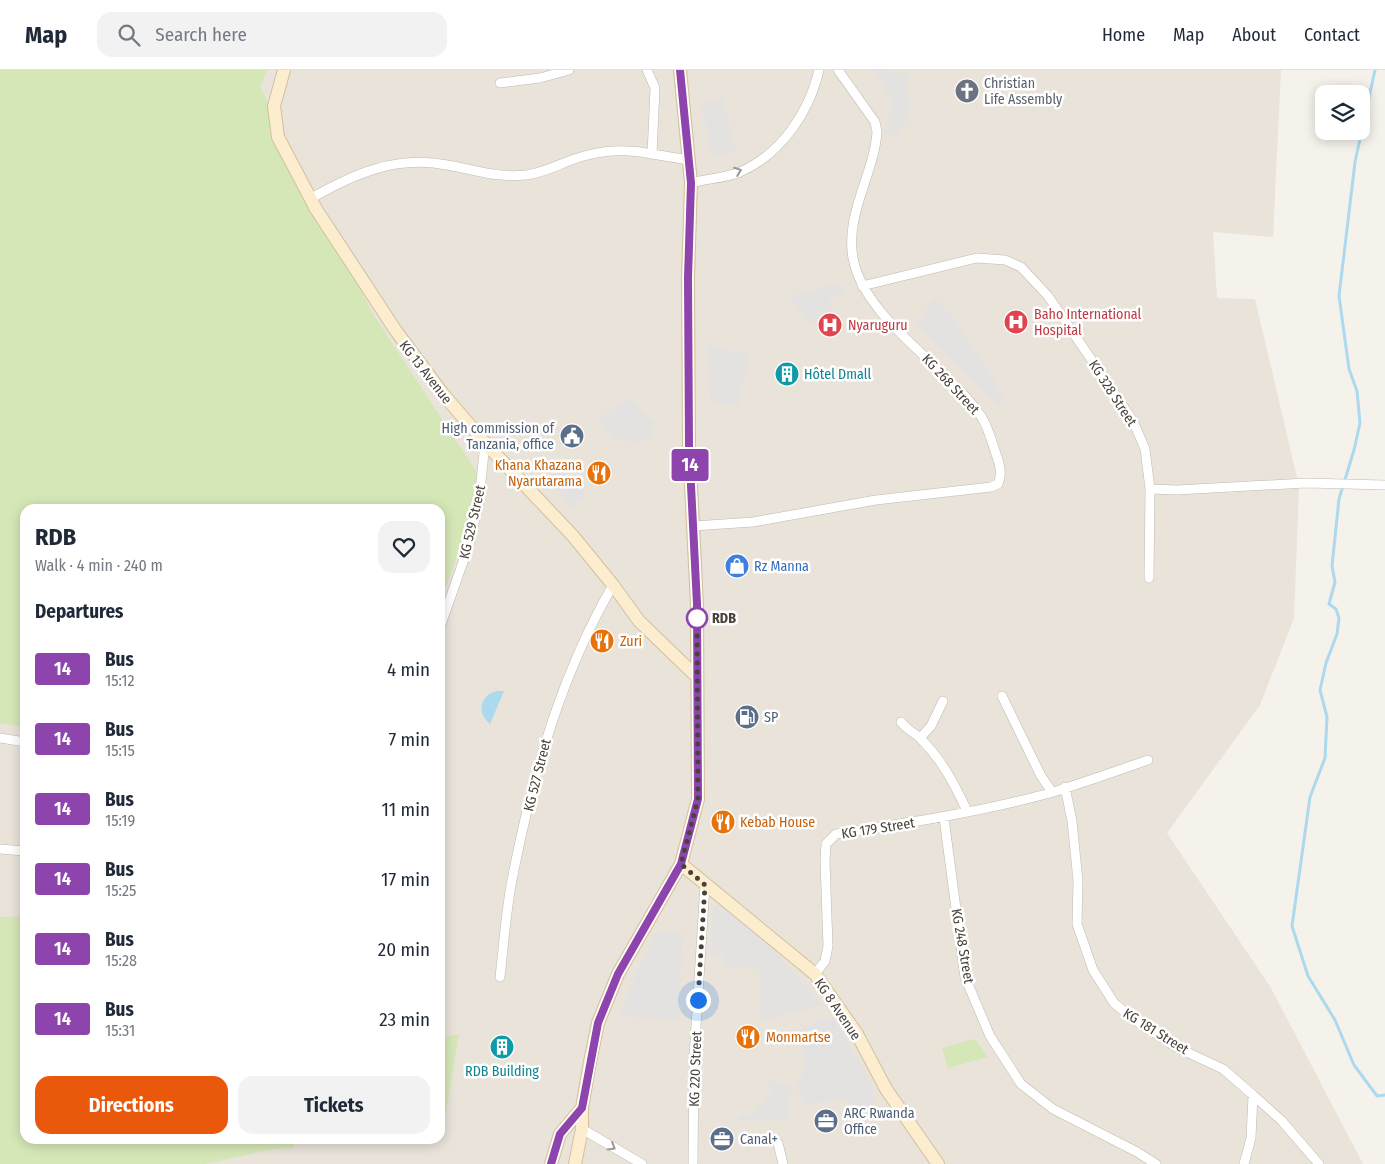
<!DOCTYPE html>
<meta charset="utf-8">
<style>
:root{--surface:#fff;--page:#f2f2f3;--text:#1f2937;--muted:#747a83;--line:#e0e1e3;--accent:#ea580c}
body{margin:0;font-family:"Fira Sans Condensed",sans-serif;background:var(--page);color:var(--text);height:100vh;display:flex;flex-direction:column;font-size:19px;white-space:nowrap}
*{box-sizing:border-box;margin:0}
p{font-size:16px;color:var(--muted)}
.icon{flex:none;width:28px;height:28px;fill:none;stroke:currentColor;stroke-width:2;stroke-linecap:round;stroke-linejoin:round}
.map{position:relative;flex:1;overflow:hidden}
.side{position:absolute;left:20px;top:434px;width:425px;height:640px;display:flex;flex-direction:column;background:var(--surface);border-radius:15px;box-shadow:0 2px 12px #0003}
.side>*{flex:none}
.badge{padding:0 10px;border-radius:4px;font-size:18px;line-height:32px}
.fabs{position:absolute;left:1315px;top:15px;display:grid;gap:10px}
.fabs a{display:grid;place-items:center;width:55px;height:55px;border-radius:10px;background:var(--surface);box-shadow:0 2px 12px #0003;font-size:25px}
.you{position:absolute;width:25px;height:25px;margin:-12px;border:4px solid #fff;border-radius:50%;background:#1a73e8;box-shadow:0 0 0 8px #1a73e833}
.map>.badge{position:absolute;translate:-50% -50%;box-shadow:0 0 0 2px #fff}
h2{padding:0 15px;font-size:19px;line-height:45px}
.round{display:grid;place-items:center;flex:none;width:52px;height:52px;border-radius:15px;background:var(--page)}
.summary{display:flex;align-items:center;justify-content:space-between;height:85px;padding:0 15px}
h1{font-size:24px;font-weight:700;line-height:38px}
.primary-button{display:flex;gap:10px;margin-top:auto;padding:10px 15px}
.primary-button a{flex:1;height:58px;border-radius:15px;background:var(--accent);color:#fff;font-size:20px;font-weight:700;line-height:58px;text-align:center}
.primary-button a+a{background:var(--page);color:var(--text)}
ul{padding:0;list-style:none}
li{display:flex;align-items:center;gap:15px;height:70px;padding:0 15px}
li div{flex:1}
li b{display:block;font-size:19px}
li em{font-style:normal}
li .badge{min-width:55px;font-weight:700;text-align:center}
header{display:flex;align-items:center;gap:30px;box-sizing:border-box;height:70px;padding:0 25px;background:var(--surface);border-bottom:1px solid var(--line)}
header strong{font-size:24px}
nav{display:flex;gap:28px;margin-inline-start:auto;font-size:18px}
.search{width:350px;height:45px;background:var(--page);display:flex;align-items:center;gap:12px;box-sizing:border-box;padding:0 18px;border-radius:15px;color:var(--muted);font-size:19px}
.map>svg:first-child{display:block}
.residential{fill:#e9e3da;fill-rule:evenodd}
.green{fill:#d5e7b7}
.parking{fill:#e4e2e0}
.water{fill:#acd9ee}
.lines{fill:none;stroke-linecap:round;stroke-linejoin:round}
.stream{stroke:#acd9ee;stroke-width:3}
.street-casing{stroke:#c0b9af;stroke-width:10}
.secondary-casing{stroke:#d2c09e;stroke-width:14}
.street{stroke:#fff;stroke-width:9}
.secondary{stroke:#fcedcf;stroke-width:12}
.oneway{stroke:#9b9793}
.line-casing{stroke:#fff;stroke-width:11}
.line{stroke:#8e44ad;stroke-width:8}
.walk{stroke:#49423a;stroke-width:5;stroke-dasharray:0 9}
.stop-dot{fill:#fff;stroke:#8e44ad;stroke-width:2.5}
.labels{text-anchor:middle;stroke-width:5;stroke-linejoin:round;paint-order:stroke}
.worship-label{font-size:14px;fill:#5b616d;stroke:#fff;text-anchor:start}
.health-label{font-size:14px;fill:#be3a42;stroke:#fff;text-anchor:start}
.street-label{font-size:14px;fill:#49423a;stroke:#fff}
.culture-label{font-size:14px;fill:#0d838f;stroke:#fff;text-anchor:start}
.service-label{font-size:14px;fill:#4e5e75;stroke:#fff;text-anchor:start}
.food-label{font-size:14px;fill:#c56008;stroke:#fff;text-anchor:start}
.shop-label{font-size:14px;fill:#366cbe;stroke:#fff;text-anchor:start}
.stop-label{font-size:14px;font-weight:bold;fill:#49423a;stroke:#fff;text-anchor:start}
</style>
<header>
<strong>Map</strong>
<div class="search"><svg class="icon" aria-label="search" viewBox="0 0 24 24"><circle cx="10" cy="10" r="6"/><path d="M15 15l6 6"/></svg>Search here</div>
<nav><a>Home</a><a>Map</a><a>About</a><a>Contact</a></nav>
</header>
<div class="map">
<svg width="1385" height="1094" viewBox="0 0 1385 1094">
<rect width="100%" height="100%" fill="#f5f2ec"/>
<path class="residential" d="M0 0H1281L1273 167 1213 162 1217 228 1255 229 1299 416 1294 548 1260 635 1167 763 1271 918 1363 1094H0ZM25 439H440V1069H25Z"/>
<path class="green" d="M0 0H267L260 16 373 244 478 404 470 452 440 532V439H25V657L0 653Z
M25 846V1069H293V1078L273 1079 204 1094H0V847Z
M459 964 445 1048H440V968Z
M975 969 988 987 948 998 942 978Z"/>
<path class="parking" d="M874 0H890L887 4 907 2 910 46 896 68 884 63 892 33Z
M723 29 736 82 712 85 701 34Z
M837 212 844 222 829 229 834 239 811 254 789 227Z
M934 228 955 250 1003 325 999 338 916 255Z
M708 274 749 286 739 334 710 332Z
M629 329 655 354 649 370 630 373 624 366 617 371 598 348Z
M564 397 586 427 571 438 546 407Z
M719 833 755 858 822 935 765 950 759 943 760 902 756 898 724 897V886H711L713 838Z
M656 861 683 863 678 950 620 946 634 908Z
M833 947 871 1010 877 1045 857 1052 848 1028 804 1035 796 1014 803 1004 802 957Z
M766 1008 792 1015 788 1050 738 1051V1045L754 1043 772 1020Z"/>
<path class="water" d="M497 621H504L490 654C476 643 480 625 497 621Z"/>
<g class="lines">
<path class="stream" d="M1375 0 1355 92 1339 226 1349 299 1357 321 1360 353 1354 380 1339 429 1332 496 1335 512 1329 534 1336 539 1339 548 1337 564 1326 593 1320 620 1327 647 1325 688 1310 727 1292 856 1308 906 1335 950 1354 995 1377 1026 1385 1025"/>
<defs>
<path id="street" d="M500 13 540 8 569 0
M652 84 689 90
M691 113C706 109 725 108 740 102 781 84 809 43 819 0
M310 129C353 104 396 85 447 95 476 100 496 108 526 105 546 103 564 91 584 86 606 80 629 79 652 84L655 18 647 0
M862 216 977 188 1005 190 1021 197 1048 226 1119 330 1133 351 1145 379 1150 419 1149 508
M1150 419 1177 420 1306 413 1385 415
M693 456 753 452 876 430 991 417 998 414C1003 402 999 393 995 381 991 369 988 357 981 346 947 296 864 249 853 188 845 144 874 104 877 62L875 52 838 0
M440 557 469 475 479 431 485 373
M1002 626 1041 706 1052 722
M901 652C907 660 915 663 921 669 942 690 955 715 967 741
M0 668 25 672
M920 668 931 656 943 631
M1065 717 1072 751 1078 811 1077 854 1093 900 1114 933 1133 949 1176 977 1223 999 1253 1025 1251 1068 1244 1094
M944 748 965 907 990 966 1021 1014 1053 1039 1137 1082 1156 1094
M0 779 25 781
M815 904 825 891 828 876 825 791 826 774 836 764C908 753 980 742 1050 723 1083 713 1116 701 1148 690
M500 907C504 873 506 838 513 805 533 703 561 605 613 515
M1253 1025 1281 1050 1319 1094
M582 1059 642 1094
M778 1073 783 1094
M693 1094 694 987 705 815"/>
<path id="secondary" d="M284 0 274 36 278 67 316 139 396 261 443 324 485 373 573 466 613 515 639 551 696 606
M681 794 815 904 857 964 886 1019 938 1094
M551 1094 560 1064 582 1038
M575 1094 582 1059V1038L590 992 598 953 618 904 681 794 698 729 697 535 689 376 688 208 691 113 680 0"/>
</defs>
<use href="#street" class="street-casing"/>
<use href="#secondary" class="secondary-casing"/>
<use href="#street" class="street"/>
<use href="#secondary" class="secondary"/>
</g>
<defs><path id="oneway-chevron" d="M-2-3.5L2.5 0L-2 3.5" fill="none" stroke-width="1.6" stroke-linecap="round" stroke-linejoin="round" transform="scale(1.25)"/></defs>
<g class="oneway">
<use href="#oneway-chevron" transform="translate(738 101) rotate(-21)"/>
<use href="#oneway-chevron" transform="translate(612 1077) rotate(31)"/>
</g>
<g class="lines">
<defs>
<path id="line" d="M551 1094 560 1064 582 1038 598 953 618 904 681 794 698 729 697 534 689 376 688 208 691 113 680 0"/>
</defs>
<use href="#line" class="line-casing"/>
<use href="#line" class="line"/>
<path class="walk" d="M697 548 698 729 681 794 705 815 698 930"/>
</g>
<defs>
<symbol id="church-disc" viewBox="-11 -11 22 22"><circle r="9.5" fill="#6b7280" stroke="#fff"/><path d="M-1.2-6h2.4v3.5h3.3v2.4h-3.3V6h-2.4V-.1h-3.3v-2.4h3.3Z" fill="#fff"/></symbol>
<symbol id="hospital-disc" viewBox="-11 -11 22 22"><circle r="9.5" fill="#e0444e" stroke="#fff"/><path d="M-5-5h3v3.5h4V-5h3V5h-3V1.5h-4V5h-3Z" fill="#fff"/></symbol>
<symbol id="building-disc" viewBox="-11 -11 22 22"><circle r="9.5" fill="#0f9aa8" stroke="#fff"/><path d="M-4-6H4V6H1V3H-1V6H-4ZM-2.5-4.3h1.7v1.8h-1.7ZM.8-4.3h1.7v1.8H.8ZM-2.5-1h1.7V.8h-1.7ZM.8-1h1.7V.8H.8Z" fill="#fff"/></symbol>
<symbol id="civic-disc" viewBox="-11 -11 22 22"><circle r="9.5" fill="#5c6f8a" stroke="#fff"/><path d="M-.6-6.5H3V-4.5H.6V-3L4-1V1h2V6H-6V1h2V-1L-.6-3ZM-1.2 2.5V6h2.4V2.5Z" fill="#fff"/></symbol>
<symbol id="restaurant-disc" viewBox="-11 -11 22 22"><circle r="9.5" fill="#e8710a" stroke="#fff"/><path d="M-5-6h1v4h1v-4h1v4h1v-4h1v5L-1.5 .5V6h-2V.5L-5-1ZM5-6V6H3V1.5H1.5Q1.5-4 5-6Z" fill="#fff"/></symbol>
<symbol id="shop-disc" viewBox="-11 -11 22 22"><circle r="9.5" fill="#3f7fe0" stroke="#fff"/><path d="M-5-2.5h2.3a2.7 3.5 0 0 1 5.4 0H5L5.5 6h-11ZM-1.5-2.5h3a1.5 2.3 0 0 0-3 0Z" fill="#fff"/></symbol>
<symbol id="fuel-disc" viewBox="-11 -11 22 22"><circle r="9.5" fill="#5c6f8a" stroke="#fff"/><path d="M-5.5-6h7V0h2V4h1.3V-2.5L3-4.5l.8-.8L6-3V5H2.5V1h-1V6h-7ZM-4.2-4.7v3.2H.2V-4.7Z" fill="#fff"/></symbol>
<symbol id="office-disc" viewBox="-11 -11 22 22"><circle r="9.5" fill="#5c6f8a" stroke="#fff"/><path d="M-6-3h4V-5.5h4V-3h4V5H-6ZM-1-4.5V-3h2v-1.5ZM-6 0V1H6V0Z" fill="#fff"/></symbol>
</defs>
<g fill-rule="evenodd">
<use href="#church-disc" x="953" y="7" width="28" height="28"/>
<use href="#hospital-disc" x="1002" y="238" width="28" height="28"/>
<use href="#hospital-disc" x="816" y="241" width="28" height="28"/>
<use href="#building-disc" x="773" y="290" width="28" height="28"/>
<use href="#civic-disc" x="558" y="352" width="28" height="28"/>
<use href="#restaurant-disc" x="585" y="389" width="28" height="28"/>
<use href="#shop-disc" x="723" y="482" width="28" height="28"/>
<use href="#restaurant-disc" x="588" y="557" width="28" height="28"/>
<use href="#fuel-disc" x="733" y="633" width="28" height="28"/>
<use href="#restaurant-disc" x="709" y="738" width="28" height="28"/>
<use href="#restaurant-disc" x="734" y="953" width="28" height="28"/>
<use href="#building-disc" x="488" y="963" width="28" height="28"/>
<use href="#office-disc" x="812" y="1037" width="28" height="28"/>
<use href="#office-disc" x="708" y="1055" width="28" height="28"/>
</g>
<circle class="stop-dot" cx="697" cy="548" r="10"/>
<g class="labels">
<g class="worship-label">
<text x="984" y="18">Christian<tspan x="984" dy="16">Life Assembly</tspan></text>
</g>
<g class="health-label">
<text x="1034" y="249">Baho International<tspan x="1034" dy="16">Hospital</tspan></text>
<text x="848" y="260">Nyaruguru</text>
</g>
<g class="street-label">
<text transform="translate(426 302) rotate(52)" y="5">KG 13 Avenue</text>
<text transform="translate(951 314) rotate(47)" y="5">KG 268 Street</text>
<text transform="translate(1113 323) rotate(57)" y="5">KG 328 Street</text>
<text transform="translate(472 452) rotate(-77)" y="5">KG 529 Street</text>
<text transform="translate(537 705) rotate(-76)" y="5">KG 527 Street</text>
<text transform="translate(878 758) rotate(-9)" y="5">KG 179 Street</text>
<text transform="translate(963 876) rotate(80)" y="5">KG 248 Street</text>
<text transform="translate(838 939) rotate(56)" y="5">KG 8 Avenue</text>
<text transform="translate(1156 961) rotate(32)" y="5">KG 181 Street</text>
<text transform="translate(695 999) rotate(-88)" y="5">KG 220 Street</text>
</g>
<g class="culture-label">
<text x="804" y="309">Hôtel Dmall</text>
<text x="502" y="1006" text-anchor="middle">RDB Building</text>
</g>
<g class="service-label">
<text x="554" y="363" text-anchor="end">High commission of<tspan x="554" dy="16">Tanzania, office</tspan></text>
<text x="764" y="652">SP</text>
<text x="844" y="1048">ARC Rwanda<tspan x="844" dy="16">Office</tspan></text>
<text x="740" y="1074">Canal+</text>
</g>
<g class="food-label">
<text x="582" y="400" text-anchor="end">Khana Khazana<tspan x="582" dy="16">Nyarutarama</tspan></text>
<text x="620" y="576">Zuri</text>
<text x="740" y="757">Kebab House</text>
<text x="766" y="972">Monmartse</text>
</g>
<g class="shop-label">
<text x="754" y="501">Rz Manna</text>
</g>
<g class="stop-label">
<text x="712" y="553">RDB</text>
</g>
</g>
</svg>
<div class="fabs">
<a><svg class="icon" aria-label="layers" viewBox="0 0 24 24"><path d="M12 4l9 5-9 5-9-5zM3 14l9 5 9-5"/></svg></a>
</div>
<div class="you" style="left:698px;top:930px"></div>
<b class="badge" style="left:690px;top:395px;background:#8e44ad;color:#fff">14</b>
<section class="side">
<div class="summary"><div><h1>RDB</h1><p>Walk · 4 min · 240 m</p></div><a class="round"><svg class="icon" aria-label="heart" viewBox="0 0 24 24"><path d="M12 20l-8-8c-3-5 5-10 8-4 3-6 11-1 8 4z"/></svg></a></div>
<h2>Departures</h2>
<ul>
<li><span class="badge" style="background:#8e44ad;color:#fff">14</span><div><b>Bus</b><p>15:12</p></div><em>4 min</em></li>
<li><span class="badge" style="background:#8e44ad;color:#fff">14</span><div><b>Bus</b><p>15:15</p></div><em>7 min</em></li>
<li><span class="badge" style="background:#8e44ad;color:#fff">14</span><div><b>Bus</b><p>15:19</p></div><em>11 min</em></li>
<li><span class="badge" style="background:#8e44ad;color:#fff">14</span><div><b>Bus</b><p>15:25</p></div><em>17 min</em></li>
<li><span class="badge" style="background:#8e44ad;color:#fff">14</span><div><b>Bus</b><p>15:28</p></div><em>20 min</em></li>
<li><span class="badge" style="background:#8e44ad;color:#fff">14</span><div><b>Bus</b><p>15:31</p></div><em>23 min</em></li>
</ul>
<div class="primary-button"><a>Directions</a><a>Tickets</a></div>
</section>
</div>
